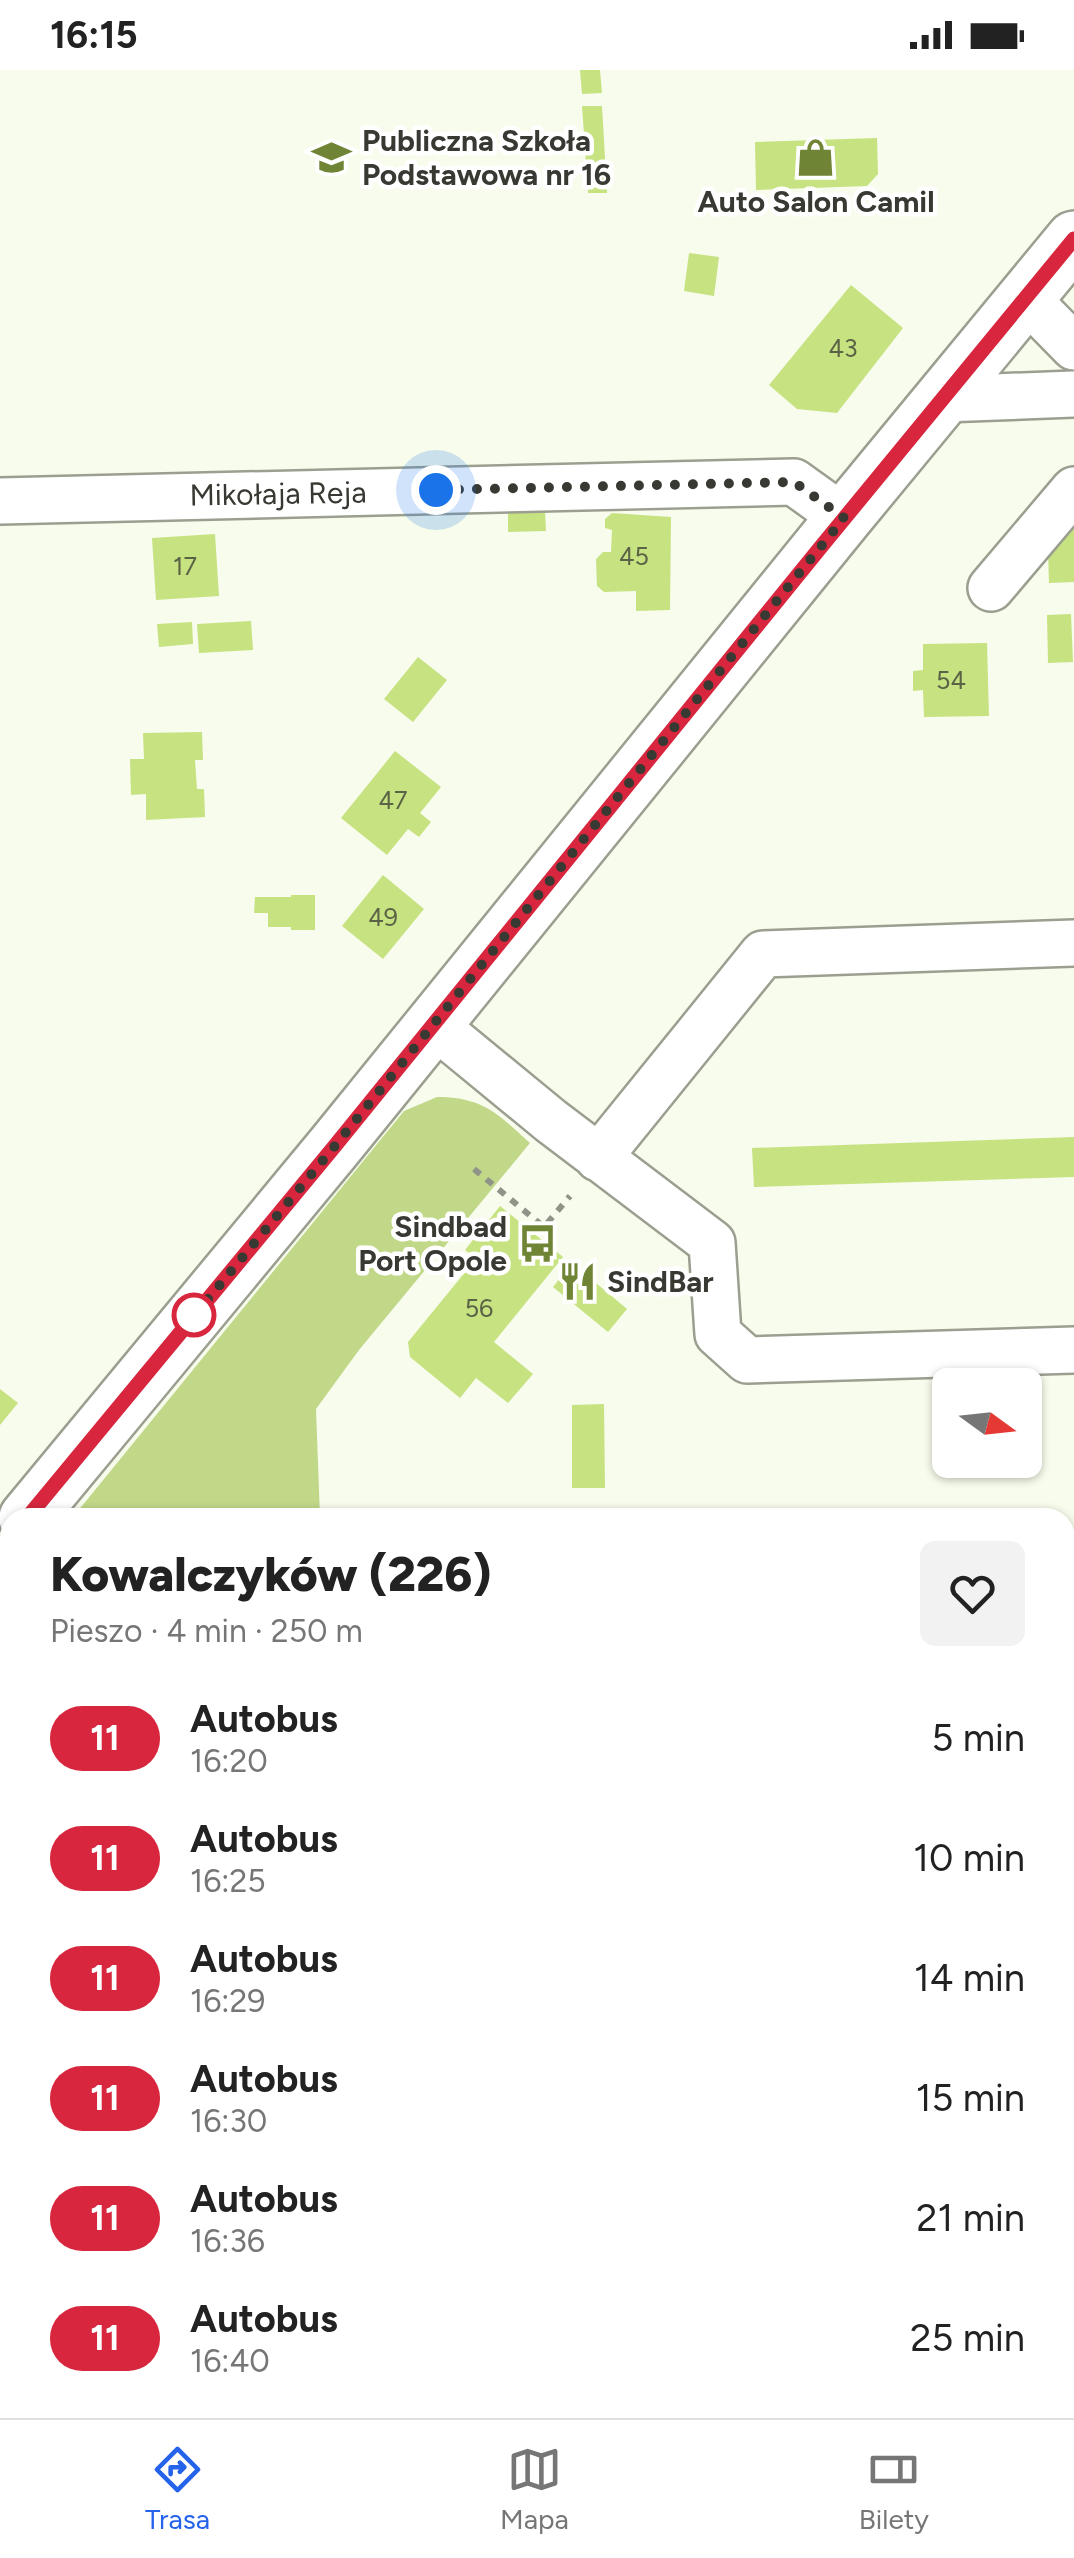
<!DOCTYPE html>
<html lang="pl">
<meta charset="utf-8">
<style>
:root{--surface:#fff;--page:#f2f2f2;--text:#222;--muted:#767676;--line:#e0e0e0;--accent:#2563eb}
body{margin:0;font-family:Figtree,sans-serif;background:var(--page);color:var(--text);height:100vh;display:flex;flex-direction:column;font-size:38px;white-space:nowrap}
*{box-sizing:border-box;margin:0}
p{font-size:32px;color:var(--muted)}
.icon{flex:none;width:55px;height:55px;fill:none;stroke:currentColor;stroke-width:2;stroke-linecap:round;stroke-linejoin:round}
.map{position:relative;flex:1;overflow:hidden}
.side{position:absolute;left:0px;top:1438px;width:1075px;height:912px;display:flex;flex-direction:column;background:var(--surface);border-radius:30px 30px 0 0;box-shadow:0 2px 8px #0004}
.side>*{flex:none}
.badge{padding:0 20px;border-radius:32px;font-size:35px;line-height:65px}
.needle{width:65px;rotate:105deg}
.buttons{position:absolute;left:932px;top:1298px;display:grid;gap:20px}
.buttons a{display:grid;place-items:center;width:110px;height:110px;border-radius:15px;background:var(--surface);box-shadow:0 2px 8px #0004;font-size:50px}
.you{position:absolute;width:50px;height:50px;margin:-25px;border:8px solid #fff;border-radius:50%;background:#1a73e8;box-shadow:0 0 0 15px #1a73e833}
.map>.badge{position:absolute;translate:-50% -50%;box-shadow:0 0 0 5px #fff}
.round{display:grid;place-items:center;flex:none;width:105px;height:105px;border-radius:15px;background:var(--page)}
.head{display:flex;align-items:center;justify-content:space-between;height:170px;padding:0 50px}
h1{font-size:48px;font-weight:800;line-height:75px}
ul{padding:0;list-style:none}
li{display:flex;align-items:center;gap:30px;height:120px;padding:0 50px}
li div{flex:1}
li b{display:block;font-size:38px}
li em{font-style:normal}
li .badge{min-width:110px;font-weight:700;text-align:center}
.status{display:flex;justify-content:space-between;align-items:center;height:70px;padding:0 50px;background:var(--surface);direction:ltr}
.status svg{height:28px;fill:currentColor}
.tab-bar{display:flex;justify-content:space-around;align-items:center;height:140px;border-top:2px solid var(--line);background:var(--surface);font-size:28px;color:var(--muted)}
.tab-bar a{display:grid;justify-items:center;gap:5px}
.tab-bar .selected{color:var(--accent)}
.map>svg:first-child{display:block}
.green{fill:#c1d889}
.building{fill:#c7e281}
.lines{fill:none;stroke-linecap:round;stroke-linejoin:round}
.minor-casing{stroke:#9a9f90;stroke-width:50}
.major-casing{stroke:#9a9f90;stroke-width:60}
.path{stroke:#909388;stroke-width:6;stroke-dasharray:8 8;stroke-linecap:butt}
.minor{stroke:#fff;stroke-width:45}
.major{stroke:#fff;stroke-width:55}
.line-casing{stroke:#fff;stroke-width:22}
.line{stroke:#d7263d;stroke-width:15}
.walk{stroke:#373932;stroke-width:10;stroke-dasharray:0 18}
.stop-dot{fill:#fff;stroke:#d7263d;stroke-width:5}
.labels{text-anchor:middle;stroke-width:9;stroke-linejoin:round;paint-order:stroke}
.number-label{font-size:25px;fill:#5b6346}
.poi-label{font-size:30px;font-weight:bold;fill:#373932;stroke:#fff;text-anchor:start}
.street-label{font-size:30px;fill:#373932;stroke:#fff}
</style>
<div class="status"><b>16:15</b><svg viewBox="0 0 49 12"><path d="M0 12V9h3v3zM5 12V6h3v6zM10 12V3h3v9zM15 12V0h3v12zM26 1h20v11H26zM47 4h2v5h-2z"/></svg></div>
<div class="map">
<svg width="1074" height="2348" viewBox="0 0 1074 2348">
<rect width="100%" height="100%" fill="#f7fcec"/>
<path class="green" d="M437 1027C483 1027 498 1044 530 1073L359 1280 316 1339 320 1447H73L404 1041Z
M10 1526V1826L0 1838V1538Z
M391 2340H618L619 2348H385Z"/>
<path class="building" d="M580 0H600L602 23 582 24Z
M582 36H602L607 123H588Z
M877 68 878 104 867 116 756 120 755 72Z
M689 183 719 187 714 226 684 221Z
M851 215 903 258 837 343 797 339 769 315Z
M545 441 546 461 508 462V443Z
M612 443 671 447 670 540 636 541V521L604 522 597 516 596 489 603 482H611L612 460 605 458V449Z
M1074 451V512L1049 513 1048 480Z
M215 464 219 526 156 530 152 468Z
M1071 544 1073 592 1048 593 1047 545Z
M251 551 253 580 199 583 197 554Z
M192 552 193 574 159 577 157 554Z
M987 573 989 646 924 647 923 620 913 621V601L923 600V574Z
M418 587 447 610 413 652 384 629Z
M202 662 203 690H195L197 719H204L205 747 146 750V724L131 725 130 689H144L143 663Z
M395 681 441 717 420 743 431 752 419 767 408 759 387 785 341 748Z
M383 805 424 839 383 889 342 856Z
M291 825H315V860H291V857H268V843H254L255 827H291Z
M1074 1067V1107L754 1117 752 1078Z
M500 1136 563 1187 494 1272 533 1304 508 1333 476 1308 460 1328 410 1287 408 1272 466 1201 469 1204 479 1191 465 1180Z
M572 1193 627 1239 608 1262 553 1217Z
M0 1319 18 1333 0 1355Z
M604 1334 605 1418H572V1335Z
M60 2340H293L287 2348H53Z"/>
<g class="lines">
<defs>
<path id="minor" d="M1026 228 1074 277
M943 329 1074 324
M0 431 794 412 844 448
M991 518 1074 420
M433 954 551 1051 712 1173 718 1264 747 1290 1074 1280
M598 1088 763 884 1074 873
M0 1919 10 1939
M0 2036 10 2024
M385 2348 391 2340"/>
<path id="major" d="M27 1448 334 1077 844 448 1074 169"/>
</defs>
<use href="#minor" class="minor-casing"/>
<use href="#major" class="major-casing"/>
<path class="path" d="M474 1099 544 1157 570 1126"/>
<use href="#minor" class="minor"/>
<use href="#major" class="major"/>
</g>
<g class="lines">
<defs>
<path id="line" d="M27 1448 334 1077 820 478 1074 169"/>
</defs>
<use href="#line" class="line-casing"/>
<use href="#line" class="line"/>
<path class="walk" d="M194 1245 184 1258 334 1077 844 448 794 412 436 420"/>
</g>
<defs>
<symbol id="school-bare" viewBox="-9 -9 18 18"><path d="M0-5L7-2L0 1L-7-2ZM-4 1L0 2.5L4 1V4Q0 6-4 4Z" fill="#708435" stroke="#fff" stroke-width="2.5" paint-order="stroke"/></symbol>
<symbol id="shop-bare" viewBox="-9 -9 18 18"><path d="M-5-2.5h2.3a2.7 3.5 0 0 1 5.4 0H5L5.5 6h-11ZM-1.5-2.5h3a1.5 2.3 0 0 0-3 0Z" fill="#708435" stroke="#fff" stroke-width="2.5" paint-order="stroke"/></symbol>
<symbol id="bus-bare" viewBox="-9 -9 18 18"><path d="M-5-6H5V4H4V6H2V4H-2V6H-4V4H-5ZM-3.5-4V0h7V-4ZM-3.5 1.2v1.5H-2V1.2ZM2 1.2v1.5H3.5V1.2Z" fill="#708435" stroke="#fff" stroke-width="2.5" paint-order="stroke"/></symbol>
<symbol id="restaurant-bare" viewBox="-9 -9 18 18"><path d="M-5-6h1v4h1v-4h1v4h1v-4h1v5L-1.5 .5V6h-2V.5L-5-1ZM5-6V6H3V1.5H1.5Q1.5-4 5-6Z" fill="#708435" stroke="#fff" stroke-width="2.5" paint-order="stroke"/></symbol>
</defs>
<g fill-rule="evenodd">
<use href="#school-bare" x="304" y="60" width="55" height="55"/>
<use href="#shop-bare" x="788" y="60" width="55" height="55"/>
<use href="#bus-bare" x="510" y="1146" width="55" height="55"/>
<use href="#restaurant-bare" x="550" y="1184" width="55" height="55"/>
</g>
<circle class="stop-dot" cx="194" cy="1245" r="20"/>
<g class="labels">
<g class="number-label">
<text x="843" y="287">43</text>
<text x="634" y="495">45</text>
<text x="185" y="505">17</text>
<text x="951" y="619">54</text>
<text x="393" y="739">47</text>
<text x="383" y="856">49</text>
<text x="479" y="1247">56</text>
</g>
<g class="poi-label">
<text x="362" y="81">Publiczna Szkoła<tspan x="362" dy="34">Podstawowa nr 16</tspan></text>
<text x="816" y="142" text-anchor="middle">Auto Salon Camil</text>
<text x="507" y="1167" text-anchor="end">Sindbad<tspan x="507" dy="34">Port Opole</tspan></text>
<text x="607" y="1222">SindBar</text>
</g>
<g class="street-label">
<text transform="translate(278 424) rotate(-1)" y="10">Mikołaja Reja</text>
</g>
</g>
</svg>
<div class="buttons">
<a><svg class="needle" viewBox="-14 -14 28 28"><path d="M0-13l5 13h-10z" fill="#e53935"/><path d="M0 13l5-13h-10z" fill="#767676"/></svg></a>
</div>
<div class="you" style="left:436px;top:420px"></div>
<section class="side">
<div class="head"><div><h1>Kowalczyków (226)</h1><p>Pieszo · 4 min · 250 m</p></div><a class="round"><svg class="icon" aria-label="heart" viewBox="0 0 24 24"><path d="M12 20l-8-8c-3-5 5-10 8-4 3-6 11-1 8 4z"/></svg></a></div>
<ul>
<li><span class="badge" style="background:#d7263d;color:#fff">11</span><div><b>Autobus</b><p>16:20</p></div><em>5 min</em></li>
<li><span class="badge" style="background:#d7263d;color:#fff">11</span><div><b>Autobus</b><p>16:25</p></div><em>10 min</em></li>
<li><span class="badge" style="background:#d7263d;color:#fff">11</span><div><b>Autobus</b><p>16:29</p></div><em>14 min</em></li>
<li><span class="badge" style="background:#d7263d;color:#fff">11</span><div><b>Autobus</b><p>16:30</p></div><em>15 min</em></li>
<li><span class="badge" style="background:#d7263d;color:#fff">11</span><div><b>Autobus</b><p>16:36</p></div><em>21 min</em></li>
<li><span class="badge" style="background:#d7263d;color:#fff">11</span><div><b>Autobus</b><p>16:40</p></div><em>25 min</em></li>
</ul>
</section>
</div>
<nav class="tab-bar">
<a class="selected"><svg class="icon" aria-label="directions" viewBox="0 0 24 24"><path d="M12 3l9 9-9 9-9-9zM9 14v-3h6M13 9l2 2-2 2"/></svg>Trasa</a>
<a><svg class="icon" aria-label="map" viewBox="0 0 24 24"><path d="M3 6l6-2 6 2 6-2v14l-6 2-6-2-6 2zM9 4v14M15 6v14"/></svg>Mapa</a>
<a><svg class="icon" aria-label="tickets" viewBox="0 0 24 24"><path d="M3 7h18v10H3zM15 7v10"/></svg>Bilety</a>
</nav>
